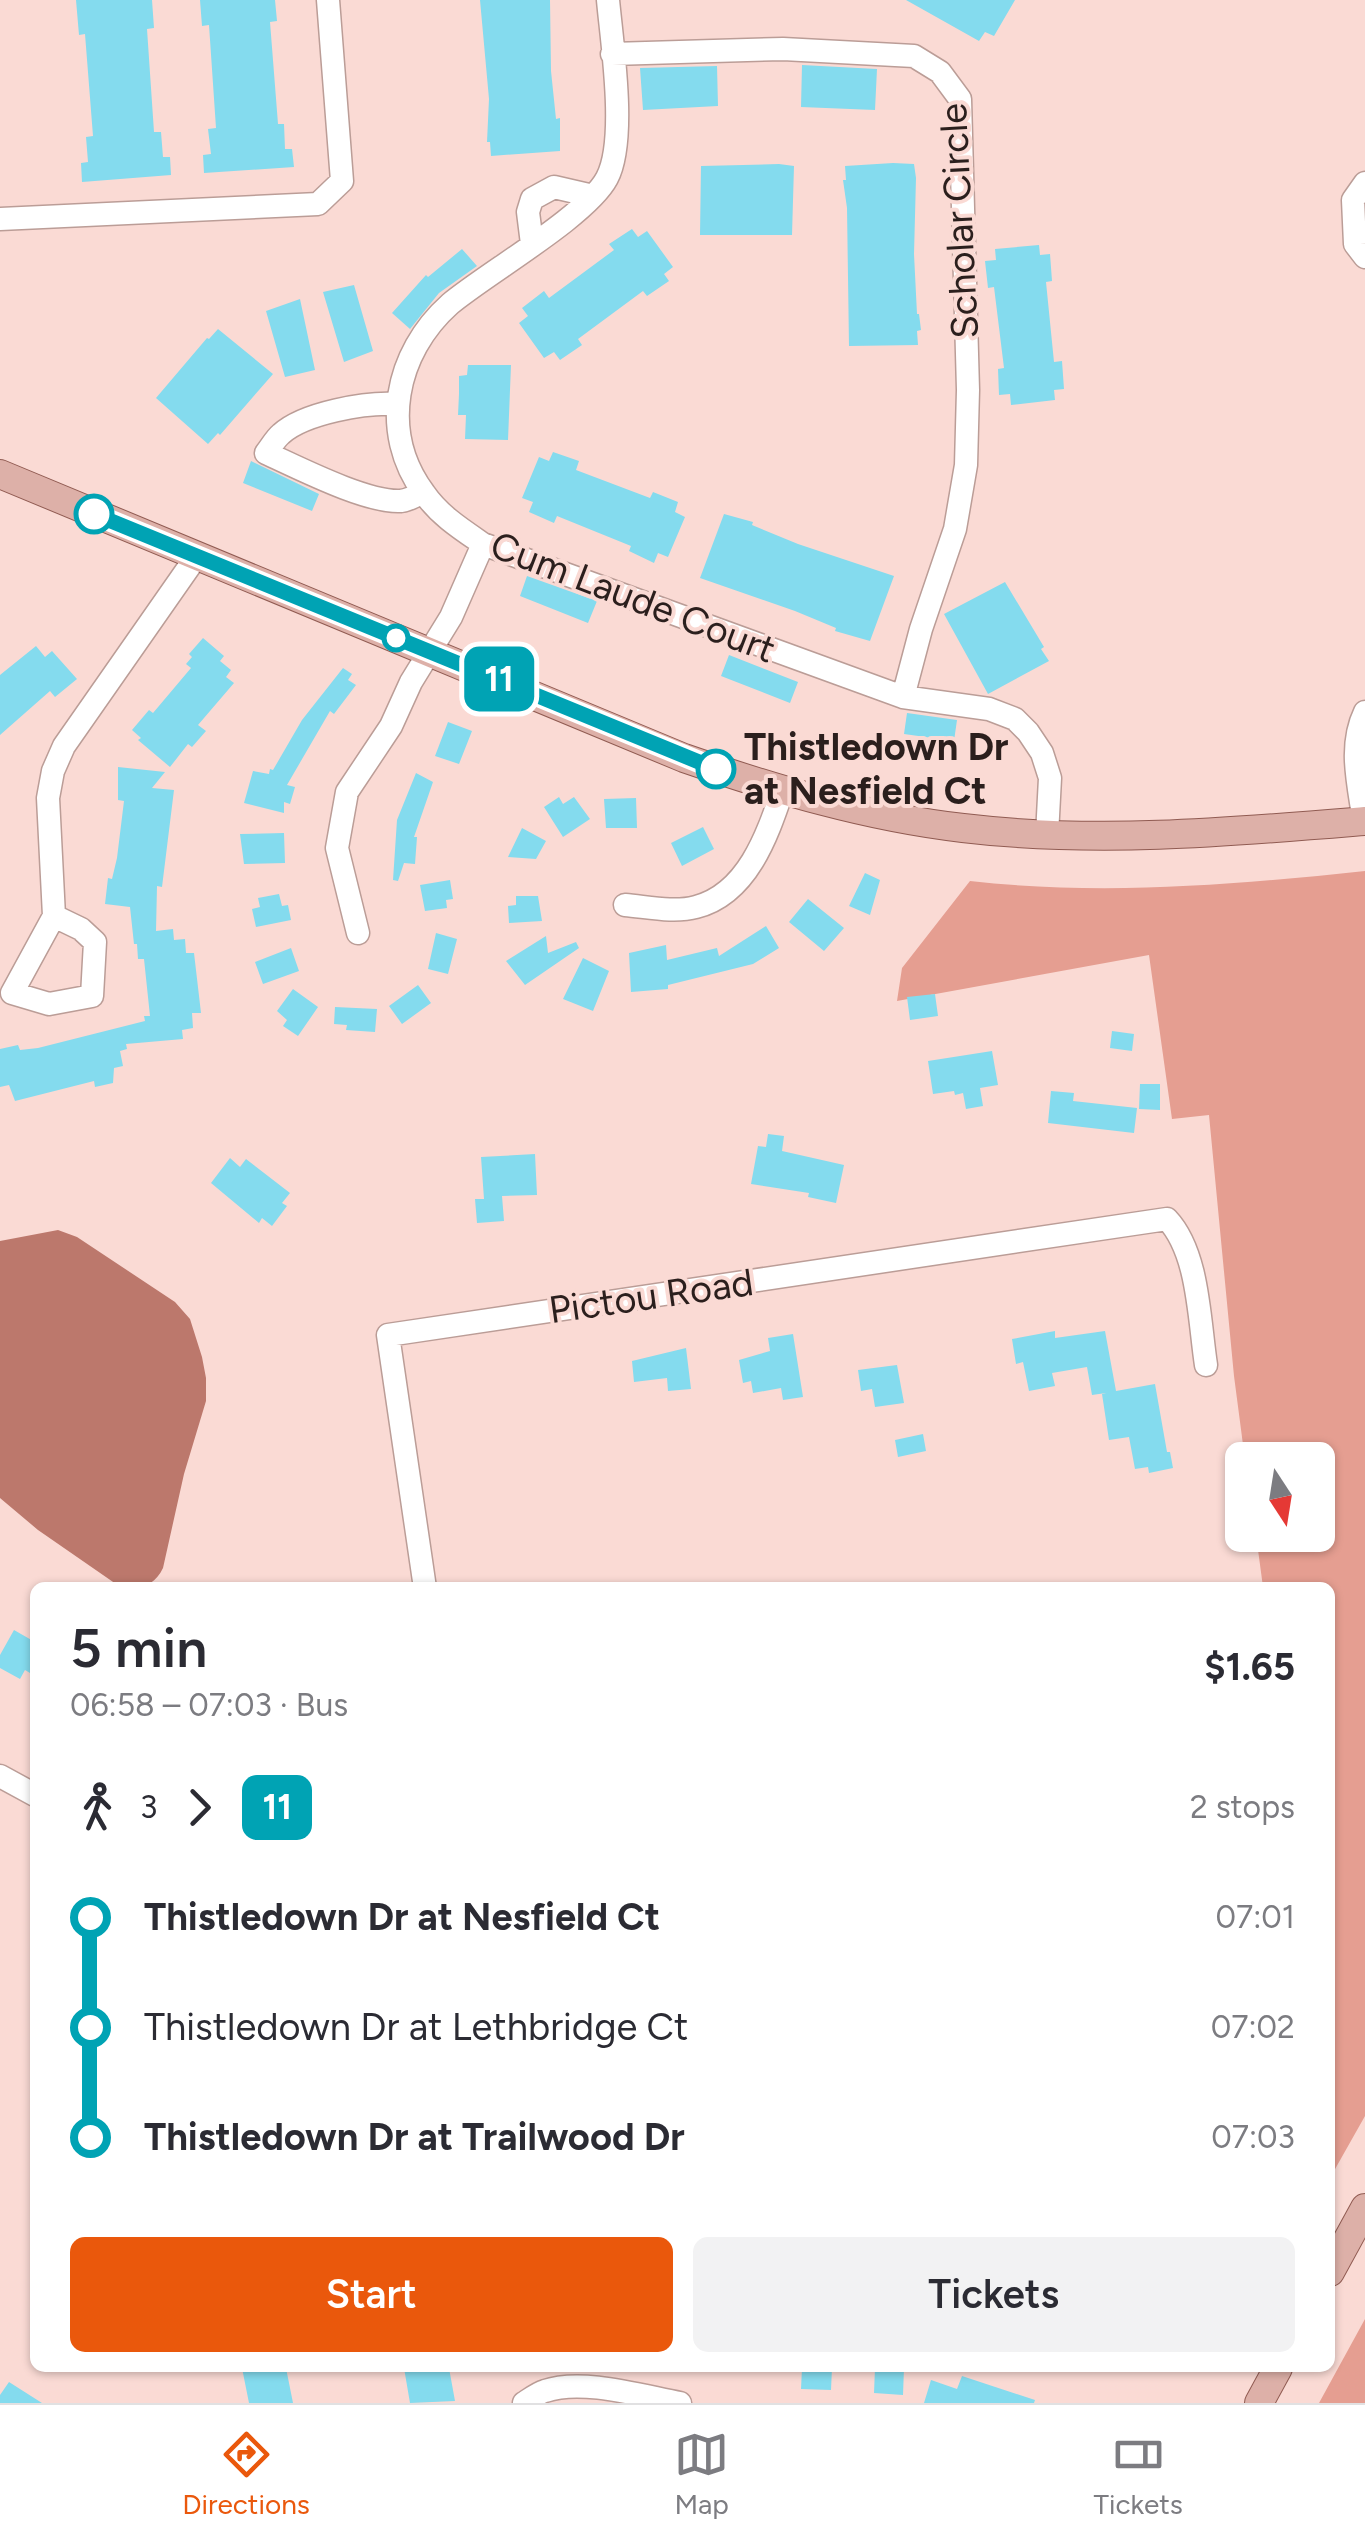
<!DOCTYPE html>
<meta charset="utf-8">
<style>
:root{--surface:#fff;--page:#f2f2f3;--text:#2b2b33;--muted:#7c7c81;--line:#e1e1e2;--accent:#ea580c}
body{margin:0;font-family:Figtree,sans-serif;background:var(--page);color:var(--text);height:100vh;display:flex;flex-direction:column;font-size:38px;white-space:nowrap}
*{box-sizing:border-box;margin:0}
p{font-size:32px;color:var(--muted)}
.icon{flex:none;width:55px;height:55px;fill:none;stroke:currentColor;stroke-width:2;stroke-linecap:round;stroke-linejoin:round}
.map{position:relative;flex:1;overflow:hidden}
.panel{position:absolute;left:30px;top:1582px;width:1305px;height:790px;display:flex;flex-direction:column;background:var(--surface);border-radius:15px;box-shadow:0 2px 8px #0004}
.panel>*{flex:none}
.badge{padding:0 20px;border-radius:15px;font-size:35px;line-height:65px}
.needle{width:65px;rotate:168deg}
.controls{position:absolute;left:1225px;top:1442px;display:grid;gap:20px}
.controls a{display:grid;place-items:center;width:110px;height:110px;border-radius:15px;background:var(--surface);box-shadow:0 2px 8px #0004;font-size:50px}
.map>.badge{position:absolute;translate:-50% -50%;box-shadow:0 0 0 5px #fff}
.legs{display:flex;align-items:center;gap:15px;height:110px;padding:0 40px;font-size:32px}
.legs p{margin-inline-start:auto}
.summary{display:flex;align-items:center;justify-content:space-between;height:170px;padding:0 40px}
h1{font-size:55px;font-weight:600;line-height:75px}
.cta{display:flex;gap:20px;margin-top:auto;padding:20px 40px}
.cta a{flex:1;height:115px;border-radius:15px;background:var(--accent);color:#fff;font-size:40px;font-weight:600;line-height:115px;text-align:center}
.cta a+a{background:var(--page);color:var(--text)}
ul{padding:0 40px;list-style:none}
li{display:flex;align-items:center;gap:35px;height:110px;font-size:38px}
li i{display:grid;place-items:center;width:15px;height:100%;margin:0 12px;background:currentColor}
li i::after{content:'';width:25px;height:25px;margin:-12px;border:8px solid;border-radius:50%;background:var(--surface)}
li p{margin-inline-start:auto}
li:first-child i{background:linear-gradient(#0000 50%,currentColor 0)}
li:last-child i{background:linear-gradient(currentColor 50%,#0000 0)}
.menu{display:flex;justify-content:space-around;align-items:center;height:140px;border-top:2px solid var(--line);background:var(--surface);font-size:28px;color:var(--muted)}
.menu a{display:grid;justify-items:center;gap:5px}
.menu .on{color:var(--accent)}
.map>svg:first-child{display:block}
.forest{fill:#e59e91}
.water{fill:#bc786c}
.building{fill:#84dbee}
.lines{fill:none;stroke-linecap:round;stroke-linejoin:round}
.minor-casing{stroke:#bb9d97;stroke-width:25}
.major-casing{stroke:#905b52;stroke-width:30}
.minor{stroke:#fff;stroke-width:22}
.major{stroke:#ddb0a8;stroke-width:28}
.line-1-casing{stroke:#fff;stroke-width:22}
.line-1{stroke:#00a3b4;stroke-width:15}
.stop-1-dot{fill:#fff;stroke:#00a3b4;stroke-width:5}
.labels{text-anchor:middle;stroke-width:8;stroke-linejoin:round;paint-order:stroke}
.street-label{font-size:38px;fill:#2b1f1d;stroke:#fadad4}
.stop-label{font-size:38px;font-weight:bold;fill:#2b1f1d;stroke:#fadad4;text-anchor:start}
</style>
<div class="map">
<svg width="1365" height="2403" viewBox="0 0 1365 2403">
<rect width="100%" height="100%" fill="#fadad4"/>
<path class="forest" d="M1365 871V2116L1330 2178V1588L1263 1587 1256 1535H1318V1460H1245L1234 1376 1209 1115 1172 1119 1149 955 897 1001 902 968 970 881C1102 896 1234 885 1365 871Z
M1365 2319V2403H1319Z"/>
<path class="water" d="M58 1230 77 1237 175 1302 190 1319 202 1357 206 1378V1401L184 1474 163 1568C154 1587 135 1593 116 1584L38 1530 0 1498V1241Z"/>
<path class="building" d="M76 0H152L154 28 147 29 154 132H161L163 157H170L171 175 82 182 81 163 88 162 86 137 93 136 85 34 79 35Z
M200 0H275L277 21 270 22 278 124H284L285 149H292L294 167 204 173 203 155 211 154 208 129 216 128 209 25 202 26Z
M480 0H550L551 71 556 119 560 118V151L491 156 490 142H487L489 99Z
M906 0H1015L994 36 985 32 979 41Z
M802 65 877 69 875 110 801 107Z
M717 66 718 106 643 110 640 68Z
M893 163 914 164 916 178 914 254 917 314H919L921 330 917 331 918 345 849 346 847 208 843 180H846L845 166Z
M779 164 794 166 792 235H700L701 166Z
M632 229 638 237 647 231 673 267 664 274 669 281 647 296 643 291 578 339 582 345 560 360 554 352 544 358 519 323 528 316 522 308 544 291 549 298 614 250 609 244Z
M1039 245 1040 255 1050 254 1052 281 1046 282 1054 362 1062 361 1064 389 1054 390 1055 400 1011 405 1010 394 999 395 998 369 1004 368 994 287 988 288 985 261 996 260 995 249Z
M462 249 477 266 439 293 410 329 392 313 426 275 428 277Z
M354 285 373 351 344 362 323 292Z
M300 299 315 370 285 377 266 311Z
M218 329 273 374 220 435 218 433 208 444 156 398 207 338 209 339Z
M468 365H511L508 440 465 439 466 415H458L459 394V376L467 375Z
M553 452 579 461 576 470 650 498 653 492 678 502 675 512 685 517 668 557 658 553 654 563 629 551 631 546 557 516 554 523 529 512 533 502 522 498 539 457 549 461Z
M251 461 319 494 312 511 243 483Z
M724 514 753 522 752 525 798 544 894 576 870 641 835 631 836 628 795 611 700 578Z
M527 576 597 601 588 623 520 596Z
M1005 582 1044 647 1041 649 1049 661 988 694 944 614Z
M203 638 224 656 220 661 231 670 226 677 234 683 198 725 206 731 192 747 188 744 170 767 138 740 141 738 132 730 149 710 153 713 191 668 186 664 192 657 189 654Z
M36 646 45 657 52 651 77 679 55 697 50 691 0 735V675Z
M729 655 798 682 790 703 721 676Z
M343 668 352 674 348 680 356 685 334 714 330 711 287 785 295 787 290 804 284 802V813L244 803 253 771 269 774 270 769 273 770 302 720Z
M907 713 957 720 954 741 904 734Z
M448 722 472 731 459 764 435 756Z
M118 767 165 772 152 788 174 790 162 887 157 886 156 931 173 929 174 940 185 939 186 953H194L201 1013H192L193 1028 182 1030 183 1039 126 1044 127 1049 120 1051 123 1066 114 1068 113 1083 95 1087 94 1081 15 1101 9 1085 0 1087V1049L18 1045 20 1050 38 1048 145 1021 144 1016H150L144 959H138L137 944H134L130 907 105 904 108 878 112 879 117 858 124 801 118 800Z
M416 773 433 782 414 837H417L415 864 404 863 398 881 393 880 397 820Z
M559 797 563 804 574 797 590 819 563 837 544 807Z
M636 798 637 828H606L604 799Z
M703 827 714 849 682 866 671 843Z
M522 828 546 841 536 859 508 857Z
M284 833 285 863 244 864 240 834Z
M865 873 880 880 870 915 849 906Z
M450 880 453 899 446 900 447 908 425 911 420 885Z
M279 894 282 906 288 905 291 920 256 927 252 909 260 907 258 898Z
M516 896H538L542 921 509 923 508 906 516 905Z
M808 899 844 928 824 951 789 922Z
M766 926 779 948 753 964 668 985V989L631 992 629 953 666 945 667 960 717 948 719 956Z
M436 933 457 939 448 974 428 969Z
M546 936 548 953 576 942 579 948 525 985 506 961Z
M291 948 299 971 263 984 255 962Z
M583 958 609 971 593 1011 563 999Z
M418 985 431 1003 402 1024 389 1006Z
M293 989 318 1007 298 1036 283 1026 287 1020 277 1011Z
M935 994 938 1016 910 1020 907 997Z
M335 1007 377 1009 375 1032 346 1030 347 1025 334 1024Z
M1112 1031 1134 1034 1132 1051 1110 1048Z
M992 1051 998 1085 980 1088 983 1106 966 1109 963 1093 955 1095 954 1091 933 1094 928 1061Z
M1140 1084H1160V1110L1139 1109Z
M1051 1091 1074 1093 1073 1101 1137 1108 1134 1133 1048 1123Z
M768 1134 784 1136 782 1151 844 1165 836 1203 808 1197 809 1193 751 1184 758 1146 766 1147Z
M535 1154 537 1195 502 1196 504 1221 477 1223 475 1199H484L481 1157Z
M230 1158 240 1167 246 1159 290 1193 282 1203 287 1206 272 1226 262 1218 259 1223 211 1183Z
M1055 1331V1338L1105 1331 1116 1391 1155 1384 1167 1452H1170L1173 1468 1149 1473 1148 1467 1135 1469 1129 1437 1109 1440 1102 1394 1106 1393 1092 1395 1087 1367 1052 1373 1055 1386 1029 1391 1023 1362 1016 1364 1012 1339Z
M793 1334 803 1397 783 1400 781 1388 753 1393 751 1381 743 1383 739 1360 770 1351 768 1338Z
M686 1348 691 1389 668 1391 667 1378 634 1382 632 1361Z
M897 1365 904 1403 875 1407 872 1389 861 1391 858 1370Z
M923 1434 926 1451 898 1457 895 1440Z
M14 1630 35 1642V1676L25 1670 20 1679 0 1668V1655Z
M242 2368H286L293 2403H249Z
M404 2368H449L455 2401 410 2403Z
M802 2368H832L831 2390 801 2389Z
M875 2368H904L903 2395 874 2393Z
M962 2376 1035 2400 1034 2403H924L931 2380 957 2389Z
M9 2382 42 2403H0V2395Z"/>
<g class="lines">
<defs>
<path id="minor" d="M608 0C612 44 627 140 607 178 587 216 487 273 450 304 395 353 379 432 424 493 439 515 461 529 483 544L903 697 989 709 1015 719 1028 732 1042 753 1050 778 1047 835
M612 54 783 49 914 56 940 72 960 99 968 390 966 465 955 529 921 629 903 697
M1365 183 1353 200 1355 244 1365 257
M0 219 318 204 342 181 328 0
M532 244 528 212 532 199 554 187 593 196
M396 404C366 402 304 413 281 434 275 439 271 447 266 453 299 468 367 503 401 501 408 500 416 496 423 492
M1364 822C1359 785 1348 747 1365 712
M625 905C648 907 674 913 696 907 747 894 767 836 782 792
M54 916 81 929 95 942 92 996 49 1004 12 993 54 916 48 798 53 771 64 746 196 557
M358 933 337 848 347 792 391 726 411 682 451 617 483 544
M425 1588 388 1335 1167 1219C1199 1253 1199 1320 1206 1365
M0 1776 35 1795
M524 2403C530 2399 538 2393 545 2391 582 2378 642 2396 680 2403"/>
<path id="major" d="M0 474 684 758C774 789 867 817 963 828 1096 844 1232 832 1365 821
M1330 2272 1365 2208
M1259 2403 1278 2368"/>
</defs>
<use href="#minor" class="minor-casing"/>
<use href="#major" class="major-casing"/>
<use href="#minor" class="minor"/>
<use href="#major" class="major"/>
</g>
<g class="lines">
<defs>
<path id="line-1" d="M94 514 716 769"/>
</defs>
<use href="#line-1" class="line-1-casing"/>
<use href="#line-1" class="line-1"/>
</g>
<g class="stop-1-dot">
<circle cx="94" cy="514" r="18"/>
<circle cx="396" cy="638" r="12"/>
<circle cx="716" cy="769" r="18"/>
</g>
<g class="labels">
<g class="street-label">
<text transform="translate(959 221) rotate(-93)" y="13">Scholar Circle</text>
<text transform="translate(633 597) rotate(21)" y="13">Cum Laude Court</text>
<text transform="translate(651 1296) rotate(-8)" y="13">Pictou Road</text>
</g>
<g class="stop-label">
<text x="744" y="760">Thistledown Dr<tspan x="744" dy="44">at Nesfield Ct</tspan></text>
</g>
</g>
</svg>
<div class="controls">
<a><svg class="needle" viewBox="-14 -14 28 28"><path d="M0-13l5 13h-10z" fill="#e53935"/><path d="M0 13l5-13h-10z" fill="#7c7c81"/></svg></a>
</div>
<b class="badge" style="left:499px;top:679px;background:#00a3b4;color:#fff">11</b>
<section class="panel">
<div class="summary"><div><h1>5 min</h1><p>06:58 – 07:03 · Bus</p></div><b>$1.65</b></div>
<div class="legs"><svg class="icon" aria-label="walk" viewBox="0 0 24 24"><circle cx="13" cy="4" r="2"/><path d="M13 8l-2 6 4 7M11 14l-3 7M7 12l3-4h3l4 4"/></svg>3<svg class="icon" aria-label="forward" viewBox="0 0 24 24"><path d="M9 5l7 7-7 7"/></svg><b class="badge" style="background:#00a3b4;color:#fff">11</b><p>2 stops</p></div>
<ul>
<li><i style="color:#00a3b4"></i><b>Thistledown Dr at Nesfield Ct</b><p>07:01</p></li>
<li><i style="color:#00a3b4"></i><span>Thistledown Dr at Lethbridge Ct</span><p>07:02</p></li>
<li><i style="color:#00a3b4"></i><b>Thistledown Dr at Trailwood Dr</b><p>07:03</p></li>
</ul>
<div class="cta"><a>Start</a><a>Tickets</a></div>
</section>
</div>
<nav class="menu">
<a class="on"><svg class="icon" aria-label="directions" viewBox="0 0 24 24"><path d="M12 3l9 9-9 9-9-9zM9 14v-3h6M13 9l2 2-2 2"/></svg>Directions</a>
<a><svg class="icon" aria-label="map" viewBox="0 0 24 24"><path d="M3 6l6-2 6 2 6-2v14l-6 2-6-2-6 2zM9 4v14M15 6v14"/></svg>Map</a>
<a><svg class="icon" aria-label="tickets" viewBox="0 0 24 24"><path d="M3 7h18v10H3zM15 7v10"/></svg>Tickets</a>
</nav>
